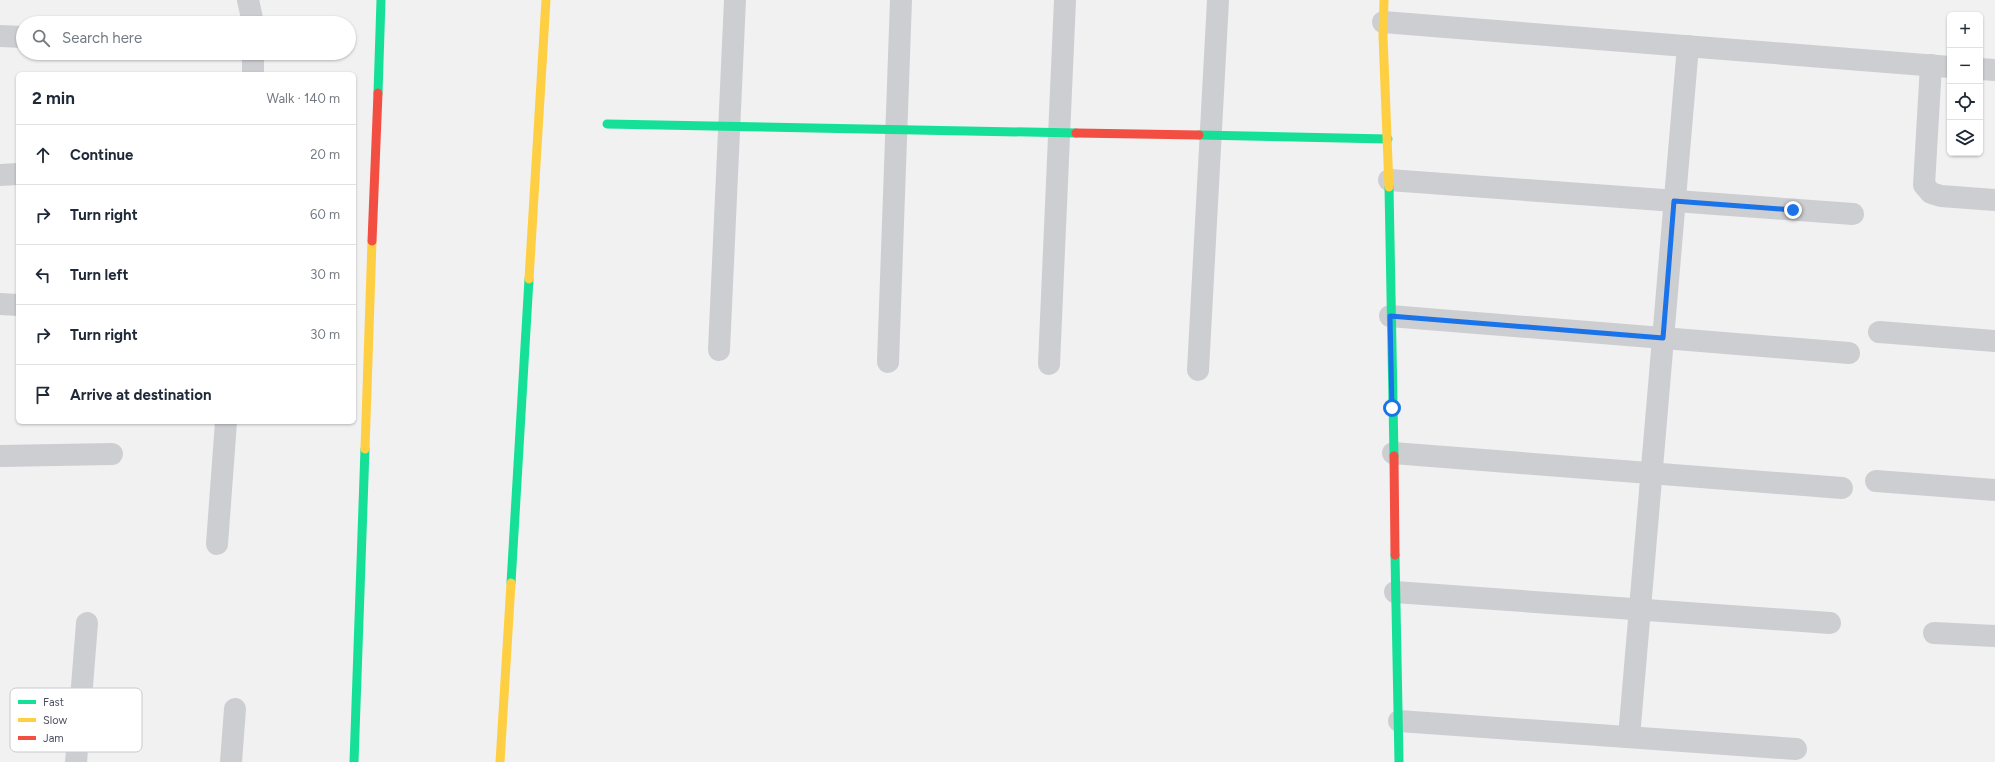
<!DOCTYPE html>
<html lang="en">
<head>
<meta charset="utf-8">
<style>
  body { margin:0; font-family:Figtree,sans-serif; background:#f6f6f7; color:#1f2937 }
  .controls { position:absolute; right:12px; top:12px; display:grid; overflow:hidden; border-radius:6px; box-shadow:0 1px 3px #0004 }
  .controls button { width:36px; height:36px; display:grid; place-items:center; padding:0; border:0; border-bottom:1px solid #e0e1e3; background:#fff; color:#1f2937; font:20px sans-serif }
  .stop { position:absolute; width:12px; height:12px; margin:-9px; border:3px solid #1a73e8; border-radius:50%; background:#fff }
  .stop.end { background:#1a73e8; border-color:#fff; box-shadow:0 1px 4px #0008 }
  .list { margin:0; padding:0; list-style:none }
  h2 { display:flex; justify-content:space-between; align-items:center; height:52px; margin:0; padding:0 16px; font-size:17px }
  h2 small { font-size:13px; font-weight:400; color:#747a83 }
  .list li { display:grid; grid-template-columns:26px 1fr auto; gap:12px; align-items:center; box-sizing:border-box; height:60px; padding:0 16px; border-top:1px solid #e0e1e3 }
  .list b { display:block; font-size:15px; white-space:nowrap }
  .list em { font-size:13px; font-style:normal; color:#747a83 }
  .icon { flex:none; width:22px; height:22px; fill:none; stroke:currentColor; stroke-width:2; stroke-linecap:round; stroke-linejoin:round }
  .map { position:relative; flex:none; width:1995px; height:762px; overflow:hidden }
  .search { position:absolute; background:#fff; box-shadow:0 1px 3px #0004; left:16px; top:16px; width:340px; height:44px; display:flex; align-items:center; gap:10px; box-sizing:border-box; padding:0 14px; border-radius:22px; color:#747a83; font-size:15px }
  .panel { position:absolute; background:#fff; box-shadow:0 1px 3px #0004; left:16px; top:72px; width:340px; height:352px; border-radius:6px }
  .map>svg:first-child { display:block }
</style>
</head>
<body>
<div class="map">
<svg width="1995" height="762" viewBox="0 0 1995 762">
  <rect width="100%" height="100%" fill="#f1f1f1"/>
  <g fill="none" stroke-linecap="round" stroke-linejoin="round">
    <g stroke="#cdced1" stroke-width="22">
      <path d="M248,0L253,23"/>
      <path d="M1383,22L1950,67"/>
      <path d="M0,36L23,37"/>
      <path d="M253,53V74"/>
      <path d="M1931,65L1924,185L1931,193L1941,196L1995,200"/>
      <path d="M1980,69L1995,70"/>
      <path d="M0,175L18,174"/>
      <path d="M1389,180L1853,214"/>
      <path d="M0,304L18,305"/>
      <path d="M1390,316L1849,353"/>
      <path d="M1879,332L1995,341"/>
      <path d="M719,350L735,0"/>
      <path d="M888,362L901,0"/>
      <path d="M1049,364L1065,0"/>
      <path d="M1198,370L1218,0"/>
      <path d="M1393,453L1842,488"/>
      <path d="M0,456L112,454"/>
      <path d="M1876,481L1995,490"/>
      <path d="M217,544L226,422"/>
      <path d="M1395,592L1830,623"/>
      <path d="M1934,633L1995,636"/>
      <path d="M1399,721L1796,749"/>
      <path d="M1629,737L1688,46"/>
      <path d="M76,762L87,623"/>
      <path d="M231,762L235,709"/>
    </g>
    <g stroke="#16e098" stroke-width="9">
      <path d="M378,93L381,0"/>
      <path d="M607,124L1076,133"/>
      <path d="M1199,135L1388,139"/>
      <path d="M1389,187L1394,456"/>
      <path d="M1395,555L1399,762"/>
      <path d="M511,583L529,279"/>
      <path d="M354,762L365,449"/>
    </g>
    <g stroke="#ffcf43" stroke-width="9">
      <path d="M1384,0L1383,36L1389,187"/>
      <path d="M529,279L546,0"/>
      <path d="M365,449L372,241"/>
      <path d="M500,762L511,583"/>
    </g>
    <g stroke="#f24e42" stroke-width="9">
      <path d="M1076,133L1199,135"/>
      <path d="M372,241L378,93"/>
      <path d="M1394,456L1395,555"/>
    </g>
  </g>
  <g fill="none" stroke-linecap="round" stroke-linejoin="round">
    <path stroke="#1a73e8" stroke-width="5" d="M1392,408L1390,316L1663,338L1674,201L1793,210"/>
  </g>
  <rect x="10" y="688" width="132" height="64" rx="6" fill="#fff" stroke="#c9cace" stroke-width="1"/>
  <rect x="18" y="700" width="18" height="4" fill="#16e098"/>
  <rect x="18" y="718" width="18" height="4" fill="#ffcf43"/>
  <rect x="18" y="736" width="18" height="4" fill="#f24e42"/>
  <g font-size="11" fill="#4a4f5b">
    <text x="43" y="706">Fast</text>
    <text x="43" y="724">Slow</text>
    <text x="43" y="742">Jam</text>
  </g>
</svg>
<div class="controls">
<button>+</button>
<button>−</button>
<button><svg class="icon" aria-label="locate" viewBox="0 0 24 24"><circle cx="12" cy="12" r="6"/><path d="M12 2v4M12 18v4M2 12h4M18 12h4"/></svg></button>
<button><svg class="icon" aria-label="layers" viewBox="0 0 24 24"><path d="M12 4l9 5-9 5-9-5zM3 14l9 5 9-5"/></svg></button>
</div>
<div class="stop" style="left:1392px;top:408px"></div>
<div class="stop end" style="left:1793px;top:210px"></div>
<div class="search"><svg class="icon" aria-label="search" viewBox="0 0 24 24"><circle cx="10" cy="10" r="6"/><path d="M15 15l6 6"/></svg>Search here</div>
<section class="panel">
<h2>2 min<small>Walk · 140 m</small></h2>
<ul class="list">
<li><svg class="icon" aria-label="ahead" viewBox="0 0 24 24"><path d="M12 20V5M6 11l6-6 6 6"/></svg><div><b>Continue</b></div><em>20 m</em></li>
<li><svg class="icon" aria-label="right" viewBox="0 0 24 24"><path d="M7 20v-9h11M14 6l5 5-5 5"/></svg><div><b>Turn right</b></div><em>60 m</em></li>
<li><svg class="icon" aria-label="left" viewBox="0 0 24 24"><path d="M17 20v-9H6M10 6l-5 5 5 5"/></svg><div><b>Turn left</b></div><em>30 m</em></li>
<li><svg class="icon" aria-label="right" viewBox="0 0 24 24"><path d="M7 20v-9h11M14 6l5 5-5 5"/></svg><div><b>Turn right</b></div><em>30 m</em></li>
<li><svg class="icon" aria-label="arrive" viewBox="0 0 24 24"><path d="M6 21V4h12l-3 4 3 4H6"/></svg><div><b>Arrive at destination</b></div></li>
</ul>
</section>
</div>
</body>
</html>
